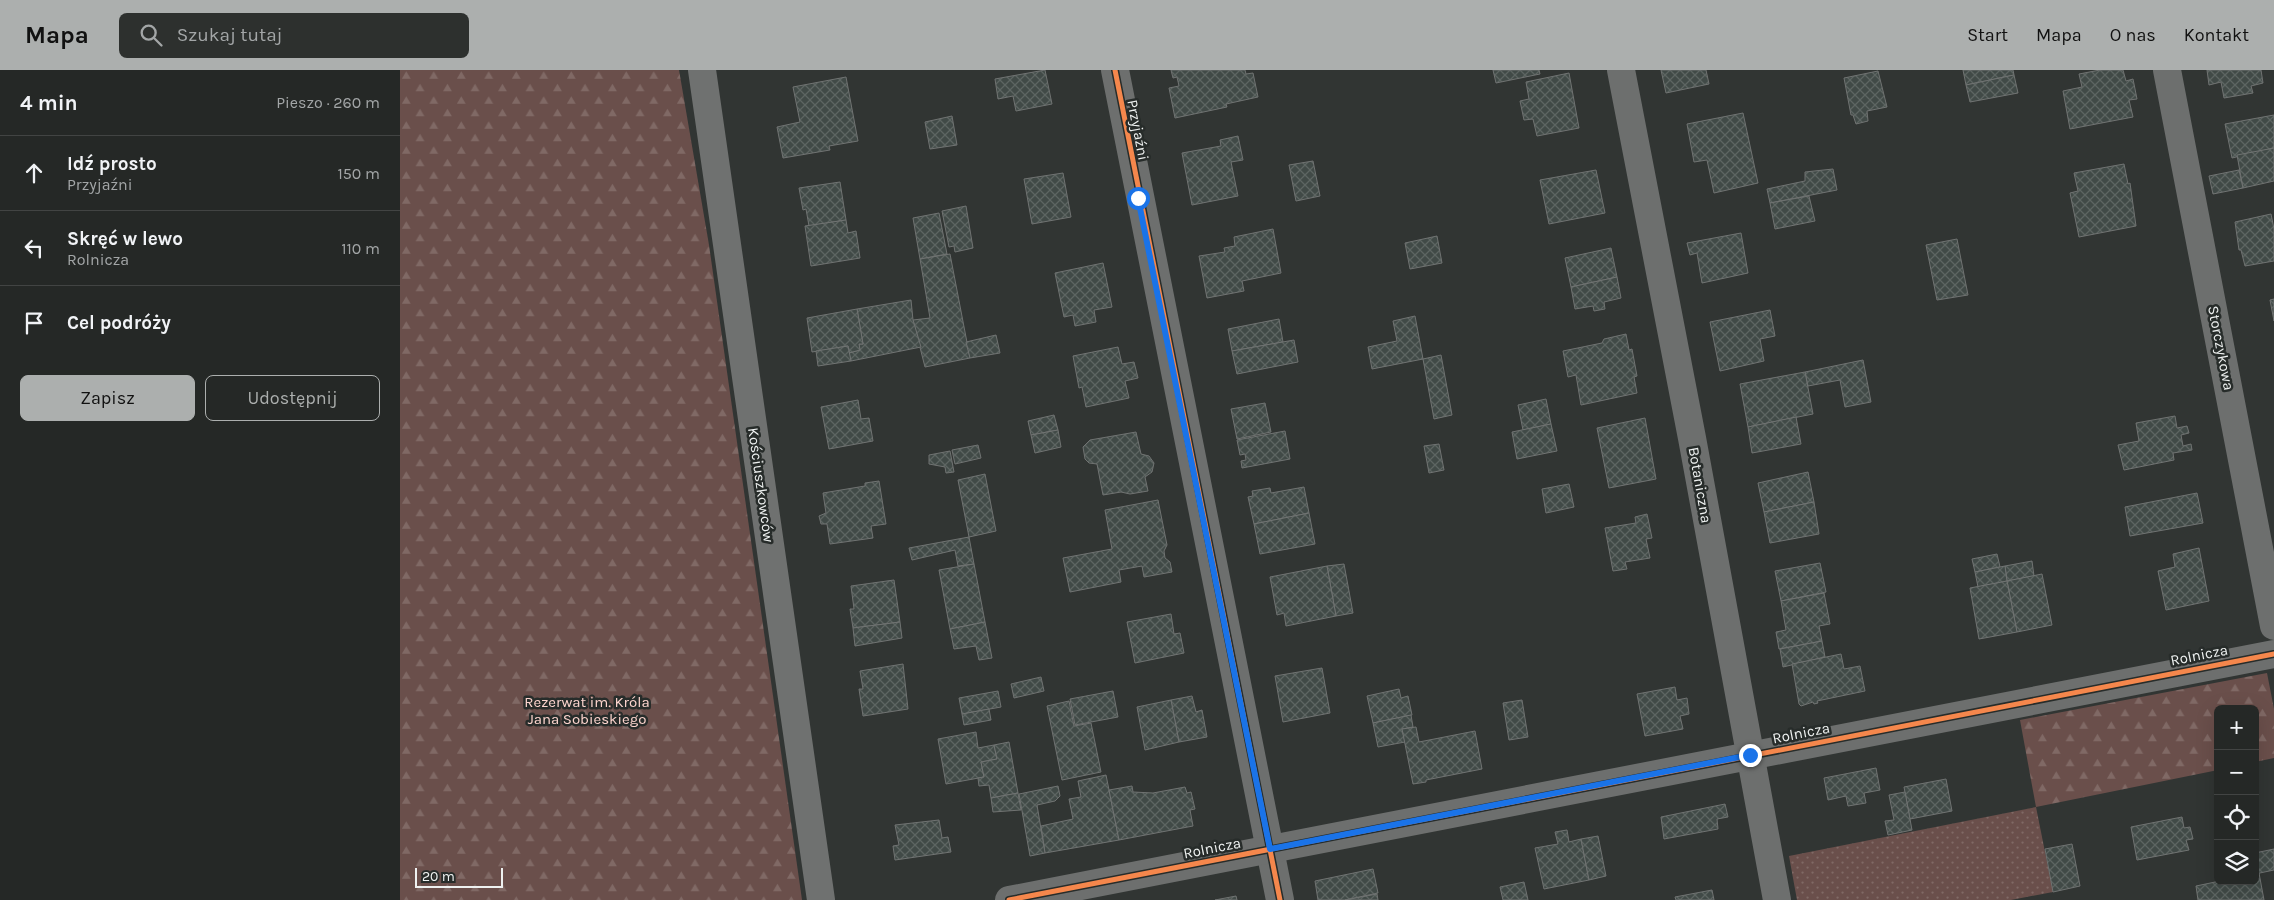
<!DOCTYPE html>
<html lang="pl">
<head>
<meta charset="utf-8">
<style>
  body { margin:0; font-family:Karla,sans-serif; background:#2d302e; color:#f1f3f6 }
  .controls { position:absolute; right:15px; bottom:15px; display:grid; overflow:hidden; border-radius:8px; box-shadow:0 5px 20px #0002 }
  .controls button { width:45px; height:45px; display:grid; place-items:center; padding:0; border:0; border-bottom:1px solid #424443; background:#252826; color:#f1f3f6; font:25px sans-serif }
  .scale { position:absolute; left:15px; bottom:12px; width:88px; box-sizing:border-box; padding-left:5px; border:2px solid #eef1f0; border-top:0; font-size:14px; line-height:18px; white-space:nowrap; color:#eef1f0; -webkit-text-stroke:4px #272c2a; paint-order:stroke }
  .stop { position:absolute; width:15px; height:15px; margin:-11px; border:4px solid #1a73e8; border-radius:50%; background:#fff }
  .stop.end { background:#1a73e8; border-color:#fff; box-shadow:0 1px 5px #0008 }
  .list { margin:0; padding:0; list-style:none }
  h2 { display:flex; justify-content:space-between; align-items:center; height:65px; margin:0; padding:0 20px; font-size:21px }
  h2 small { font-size:16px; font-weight:400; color:#a3a6a7 }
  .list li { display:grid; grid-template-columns:32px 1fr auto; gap:15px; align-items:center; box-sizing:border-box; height:75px; padding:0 20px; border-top:1px solid #424443 }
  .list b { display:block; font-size:19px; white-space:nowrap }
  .list p { margin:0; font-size:16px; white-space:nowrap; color:#a3a6a7 }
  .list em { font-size:16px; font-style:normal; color:#a3a6a7 }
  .actions { display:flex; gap:10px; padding:15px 20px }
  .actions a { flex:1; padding:11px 0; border:1px solid #acafae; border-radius:8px; text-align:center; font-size:18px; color:#acafae }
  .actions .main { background:#acafae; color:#111 }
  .icon { flex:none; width:28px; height:28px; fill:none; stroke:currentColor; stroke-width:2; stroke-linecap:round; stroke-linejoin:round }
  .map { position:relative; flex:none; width:1874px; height:830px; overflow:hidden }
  header { display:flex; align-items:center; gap:30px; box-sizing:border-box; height:70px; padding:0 25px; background:#acafae; color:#111 }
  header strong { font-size:24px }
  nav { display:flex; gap:28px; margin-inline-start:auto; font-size:18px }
  .search { width:350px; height:45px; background:#2d302e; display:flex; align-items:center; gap:12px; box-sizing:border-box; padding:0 18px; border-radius:8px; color:#a3a6a7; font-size:19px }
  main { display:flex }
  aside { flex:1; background:#252826 }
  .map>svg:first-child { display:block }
</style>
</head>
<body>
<header>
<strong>Mapa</strong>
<div class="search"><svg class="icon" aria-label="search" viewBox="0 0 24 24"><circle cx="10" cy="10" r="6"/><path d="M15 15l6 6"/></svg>Szukaj tutaj</div>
<nav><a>Start</a><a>Mapa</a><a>O nas</a><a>Kontakt</a></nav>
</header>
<main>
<aside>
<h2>4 min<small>Pieszo · 260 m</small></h2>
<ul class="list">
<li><svg class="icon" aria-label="ahead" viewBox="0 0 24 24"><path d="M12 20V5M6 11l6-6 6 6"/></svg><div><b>Idź prosto</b><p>Przyjaźni</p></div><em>150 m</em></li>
<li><svg class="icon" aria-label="left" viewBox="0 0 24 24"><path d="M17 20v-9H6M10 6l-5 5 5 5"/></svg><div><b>Skręć w lewo</b><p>Rolnicza</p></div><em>110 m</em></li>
<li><svg class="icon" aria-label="arrive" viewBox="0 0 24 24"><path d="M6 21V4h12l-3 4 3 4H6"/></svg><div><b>Cel podróży</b></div></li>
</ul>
<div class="actions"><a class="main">Zapisz</a><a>Udostępnij</a></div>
</aside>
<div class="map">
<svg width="1874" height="830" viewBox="0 0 1874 830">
  <defs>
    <pattern id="grass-dots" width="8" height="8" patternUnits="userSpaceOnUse" patternTransform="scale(1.25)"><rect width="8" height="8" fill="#6a4f4b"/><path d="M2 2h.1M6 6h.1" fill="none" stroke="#806965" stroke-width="1.8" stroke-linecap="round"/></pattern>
    <pattern id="forest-firs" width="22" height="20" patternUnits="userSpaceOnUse" patternTransform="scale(1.25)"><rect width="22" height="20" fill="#6a4f4b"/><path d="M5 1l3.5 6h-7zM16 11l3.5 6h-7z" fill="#806965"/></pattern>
    <pattern id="building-cross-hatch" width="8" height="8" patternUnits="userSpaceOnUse" patternTransform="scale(1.25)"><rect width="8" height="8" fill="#414a47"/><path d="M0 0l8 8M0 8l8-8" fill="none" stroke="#5d6562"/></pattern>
  </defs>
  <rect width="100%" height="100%" fill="#313533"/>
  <path fill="url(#grass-dots)" d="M1636,737L1653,822L1611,830H1397L1389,786Z"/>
  <g fill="url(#forest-firs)">
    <path d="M0,0H279L309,175L402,830H0Z"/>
    <path d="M1867,603L1874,639V688L1855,692V639H1818V700L1636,737L1620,650Z"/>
  </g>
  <g fill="url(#building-cross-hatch)" stroke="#707372">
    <path d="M645,0L652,34L616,41L613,26L598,29L595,9Z"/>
    <path d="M771,0H845L846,4L853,3L858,27L826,34L827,37L775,48L769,18L779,16L777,7L773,8Z"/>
    <path d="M1093,0H1139L1140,4L1096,13Z"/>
    <path d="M1261,0H1306L1309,14L1266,23Z"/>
    <path d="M1563,0H1613L1614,5L1566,15Z"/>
    <path d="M1700,0H1723L1726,11L1733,9L1737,29L1729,30L1733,47L1670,59L1663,21L1682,17L1679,4Z"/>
    <path d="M1807,0H1861L1863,13L1851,16L1853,23L1824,28L1821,12L1809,15Z"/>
    <path d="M1478,1L1487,37L1467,41L1468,51L1456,54L1453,45H1451L1444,8Z"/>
    <path d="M1169,3L1179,58L1137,66L1133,49L1124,50L1120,31L1129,29L1126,12Z"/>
    <path d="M1614,5L1618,23L1570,32L1566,15Z"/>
    <path d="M446,7L458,71L429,76L430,80L383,88L377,57L400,52L393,17Z"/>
    <path d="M1343,43L1358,113L1314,123L1307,90L1294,92L1287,54Z"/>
    <path d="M1874,45V78L1832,88L1825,54Z"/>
    <path d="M552,46L557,75L530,79L525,52Z"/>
    <path d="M838,66L843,90L831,92L838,126L792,135L782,83L821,76L820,70Z"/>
    <path d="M1874,78V111L1843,118L1837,85Z"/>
    <path d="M913,91L920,126L896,131L889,95Z"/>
    <path d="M1724,94L1728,114L1730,113L1736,156L1679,167L1670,123L1678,121L1674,103Z"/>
    <path d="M1433,99L1437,120L1370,133L1367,119L1405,111V102Z"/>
    <path d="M1196,100L1205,143L1149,154L1140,110Z"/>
    <path d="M1839,100L1843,118L1813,124L1809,106Z"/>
    <path d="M663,103L671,147L632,154L624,109Z"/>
    <path d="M440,112L446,150L409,156L406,139L403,140L399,118Z"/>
    <path d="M1409,126L1415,151L1375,159L1370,133Z"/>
    <path d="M566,136L573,178L555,182L554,176L549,177L542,141Z"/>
    <path d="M539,143L547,184L520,189L513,148Z"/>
    <path d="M1871,144L1874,159V191L1845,196L1841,180H1839L1835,152Z"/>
    <path d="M446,150L448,163L456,161L460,188L411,196L405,156Z"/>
    <path d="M873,159L881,203L842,211L844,221L807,228L799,186L825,182L824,178L835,176L834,167Z"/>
    <path d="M1341,163L1348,203L1302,213L1297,183L1290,185L1287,173Z"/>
    <path d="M1037,166L1042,193L1010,199L1005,173Z"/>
    <path d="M1557,169L1568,225L1537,230L1526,175Z"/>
    <path d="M1211,178L1217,207L1171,217L1165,188Z"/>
    <path d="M550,184L570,288L525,297L513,250L530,248L520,189Z"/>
    <path d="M703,193L712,237L694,240L696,252L675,256L673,245L664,247L655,203Z"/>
    <path d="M1217,207L1221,228L1204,232L1205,239L1194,241L1193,236L1175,239L1171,217Z"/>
    <path d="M1874,229V251L1870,230Z"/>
    <path d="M511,230L513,250L521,277L451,291L449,283L460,280L459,274H463L457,239Z"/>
    <path d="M457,239L463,274H459L460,280L449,283L448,276L412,282L407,248Z"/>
    <path d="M1370,240L1375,266L1360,269L1364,291L1320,301L1310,252Z"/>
    <path d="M1015,246L1023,289L972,299L968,277L997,271L993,251Z"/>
    <path d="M879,249L883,272L832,281L828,259Z"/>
    <path d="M1226,264L1229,280L1232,279L1237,306L1234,307L1237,323L1181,335L1176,305L1168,307L1163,281L1202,273L1204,269Z"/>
    <path d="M596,265L600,283L570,288L566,272Z"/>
    <path d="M894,270L898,292L837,304L832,281Z"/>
    <path d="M448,276L451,291L418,296L416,281Z"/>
    <path d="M718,277L722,294L734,292L738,308L725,311L729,328L686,337L682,317L679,318L673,286Z"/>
    <path d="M1041,285L1052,345L1034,349L1023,289Z"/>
    <path d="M1463,290L1471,332L1445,337L1440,310L1408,316L1405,302Z"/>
    <path d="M1405,302L1413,344L1348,357L1340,314Z"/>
    <path d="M1146,329L1151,354L1123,360L1118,335Z"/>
    <path d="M458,330L461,349L469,348L473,371L429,379L421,337Z"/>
    <path d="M865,333L871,362L837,369L831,339Z"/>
    <path d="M654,345L658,360L631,365L628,351Z"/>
    <path d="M1775,346L1777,358L1787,356L1789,363L1781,365L1783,376L1791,374L1792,380L1773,383L1774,390L1724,400L1718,375L1739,371L1736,353Z"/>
    <path d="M1396,347L1401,374L1352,383L1348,357Z"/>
    <path d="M1245,348L1256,409L1209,418L1197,358Z"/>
    <path d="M1151,354L1157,381L1117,389L1112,362Z"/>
    <path d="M658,360L661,377L635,383L631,365Z"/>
    <path d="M885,361L890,389L842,398L841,391L846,390L845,384L840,385L837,370Z"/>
    <path d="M736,362L741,384L749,386L754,393L752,402L745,407L748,421L730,424L721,422L703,425L697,394L689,393L685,389L683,377L690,370Z"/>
    <path d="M1039,374L1044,400L1029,403L1024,376Z"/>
    <path d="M578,375L581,388L555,394L552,380Z"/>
    <path d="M550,381L554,402L546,403L545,397L529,394V385Z"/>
    <path d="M1408,402L1414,432L1364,442L1358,413Z"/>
    <path d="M585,404L596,461L569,467L558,410Z"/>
    <path d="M479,411L486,454L471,456L473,468L430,474L427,454H421L419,446L426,443L423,423L465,416V413Z"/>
    <path d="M1169,414L1174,437L1146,443L1142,419Z"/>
    <path d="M904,417L909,443L854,454L848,427L853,426L852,421L870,418L871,423Z"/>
    <path d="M1797,423L1803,453L1730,466L1725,437Z"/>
    <path d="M758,430L767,475L764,481L765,488L770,492L772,502L744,507L742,496L719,500L721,512L670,522L663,488L712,479L705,440Z"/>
    <path d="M1414,432L1419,464L1370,473L1364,442Z"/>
    <path d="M909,443L915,474L860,484L854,454Z"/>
    <path d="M1247,444L1252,468L1246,469L1250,488L1225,492L1227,499L1213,501L1205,458L1236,453L1235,447Z"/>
    <path d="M569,467L574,494L558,496L555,480L512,490L509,478Z"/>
    <path d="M1799,478L1809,531L1766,540L1758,501L1775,497L1773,484Z"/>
    <path d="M1597,484L1600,497L1575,502L1572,489Z"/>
    <path d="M1632,491L1634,506L1607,511L1605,496Z"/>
    <path d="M1420,493L1426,522L1381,531L1375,501Z"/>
    <path d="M574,494L585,552L550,559L539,500Z"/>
    <path d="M944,494L953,543L936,546L927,496Z"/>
    <path d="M927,496L936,546L886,556L884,543L877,545L870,507Z"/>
    <path d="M1605,496L1607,511L1578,517L1575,502Z"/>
    <path d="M1642,504L1652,555L1617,562L1607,511Z"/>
    <path d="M494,510L500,552L453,558L450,539H454L451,516Z"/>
    <path d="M1607,511L1617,562L1579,569L1570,518Z"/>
    <path d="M1424,523L1430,554L1419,556L1422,571L1379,579L1376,562L1386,560L1381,531Z"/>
    <path d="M771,544L774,564L780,563L784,583L735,593L727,552Z"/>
    <path d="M500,552L502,568L455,576L453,558Z"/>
    <path d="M585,552L592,588L579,590L576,576L554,579L550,559Z"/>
    <path d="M1422,571L1425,587L1383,597L1380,579Z"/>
    <path d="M1441,584L1444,599L1460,596L1465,621L1417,631L1418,633L1414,634L1413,632L1401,636L1399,634L1392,594Z"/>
    <path d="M503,594L508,639L463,646L459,619H463L460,601Z"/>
    <path d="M922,598L930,643L883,652L875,606Z"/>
    <path d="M641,607L644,621L614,628L611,614Z"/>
    <path d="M1275,617L1277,630L1287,628L1289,644L1280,646L1283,659L1245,666L1237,624Z"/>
    <path d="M999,619L1001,628L1008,626L1012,645L973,653L967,626Z"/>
    <path d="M598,621L601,637L562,644L559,628Z"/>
    <path d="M713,621L718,647L675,655L670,629Z"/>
    <path d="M792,626L796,642L802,640L807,667L779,672L771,630Z"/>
    <path d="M771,630L779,672L745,680L737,637Z"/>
    <path d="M1122,630L1128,667L1109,670L1103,633Z"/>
    <path d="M669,631L674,656L691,653L701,702L662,710L647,636Z"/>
    <path d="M589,639L591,650L564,655L562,644Z"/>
    <path d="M1011,645L1013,657L1002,659L1005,672L978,677L973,653Z"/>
    <path d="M1016,657L1019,672L1075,661L1082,699L1026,710V712L1013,714L1002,659Z"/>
    <path d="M576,662L578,678L594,675L597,689L581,692L584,707L546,714L538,669Z"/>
    <path d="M609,672L618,723L591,728L589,715L579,716L578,708L584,707L581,692L597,689L594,675Z"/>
    <path d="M1476,698L1480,720L1464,723L1466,733L1448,736L1446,726L1428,730L1424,708Z"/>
    <path d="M706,705L719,770L645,783L641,756L673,749L669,729L681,727L678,711Z"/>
    <path d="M1546,709L1552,741L1510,749L1504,717Z"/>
    <path d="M658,716L660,726L655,731L637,735L645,783L630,786L619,724Z"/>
    <path d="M732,716L733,722L753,723L785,717L787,723L791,722L795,739L790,740L793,756L719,770L709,720Z"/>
    <path d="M1505,722L1512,760L1488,765L1485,751L1494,750L1489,725Z"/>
    <path d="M618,723L621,740L593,742L591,728Z"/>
    <path d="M1325,734L1328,747L1317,749L1318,759L1264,769L1261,747Z"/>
    <path d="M1782,747L1784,758L1790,757L1793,769L1786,770L1789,780L1737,790L1731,757Z"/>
    <path d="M539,750L542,768L548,767L551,782L495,790L493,776L499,775L495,755Z"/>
    <path d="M1167,760L1169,772L1181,769L1189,810L1144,819L1135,778L1158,774L1155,762Z"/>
    <path d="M1198,766L1206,806L1189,810L1181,769Z"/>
    <path d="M1672,774L1680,816L1653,822L1645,779Z"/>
    <path d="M1874,779V800L1855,804V783Z"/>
    <path d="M973,799L978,823L945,830H918L915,811Z"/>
    <path d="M1859,803L1864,830H1798L1796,816L1820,811H1855V804Z"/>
    <path d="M1124,812L1128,830H1103L1100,817Z"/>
    <path d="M1312,820L1314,830H1276L1275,827Z"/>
    <path d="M977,824L978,830H945Z"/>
    <path d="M836,826L837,830H815Z"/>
  </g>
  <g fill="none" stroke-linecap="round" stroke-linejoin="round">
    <g stroke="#6d6f6e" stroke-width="28">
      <path d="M715,0L880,830"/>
      <path d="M1221,0L1292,368L1377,830"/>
      <path d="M1767,0L1874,556"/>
      <path d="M609,830L1874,584"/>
    </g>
    <path stroke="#6f7170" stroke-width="28" d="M302,0L421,830"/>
    <defs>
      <g id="cycleway">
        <path d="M715,0L880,830"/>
        <path d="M609,830L1874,584"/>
      </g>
    </defs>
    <use href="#cycleway" stroke="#272c2a" stroke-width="8"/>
    <use href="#cycleway" stroke="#f5874c" stroke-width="5"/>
  </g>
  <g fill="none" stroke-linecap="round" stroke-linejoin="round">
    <path stroke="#1a73e8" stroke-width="6" d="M738,128L870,779L1350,685"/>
  </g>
  <g text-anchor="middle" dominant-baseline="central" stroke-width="5" stroke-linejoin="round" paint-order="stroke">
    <g font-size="15" fill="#eef1f0" stroke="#272c2a">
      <text transform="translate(738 60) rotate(79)">Przyjaźni</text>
      <text transform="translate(1821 278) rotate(79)">Storczykowa</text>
      <text transform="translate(361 415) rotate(82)">Kościuszkowców</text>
      <text transform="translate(1300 415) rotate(80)">Botaniczna</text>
      <text transform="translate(1799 585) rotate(-11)">Rolnicza</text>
      <text transform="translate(1401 663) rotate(-11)">Rolnicza</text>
      <text transform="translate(812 778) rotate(-11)">Rolnicza</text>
    </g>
    <g font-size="15" fill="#fdd5ce" stroke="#272c2a">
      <text x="187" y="632">Rezerwat im. Króla<tspan x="187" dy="17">Jana Sobieskiego</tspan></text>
    </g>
  </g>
</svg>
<div class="controls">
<button>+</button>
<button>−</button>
<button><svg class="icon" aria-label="locate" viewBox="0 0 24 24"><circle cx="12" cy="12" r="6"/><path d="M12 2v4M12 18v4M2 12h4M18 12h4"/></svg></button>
<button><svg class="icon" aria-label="layers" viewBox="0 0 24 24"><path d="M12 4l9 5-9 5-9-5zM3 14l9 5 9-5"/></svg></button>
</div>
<div class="scale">20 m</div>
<div class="stop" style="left:738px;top:128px"></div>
<div class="stop end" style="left:1350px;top:685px"></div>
</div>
</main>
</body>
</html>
